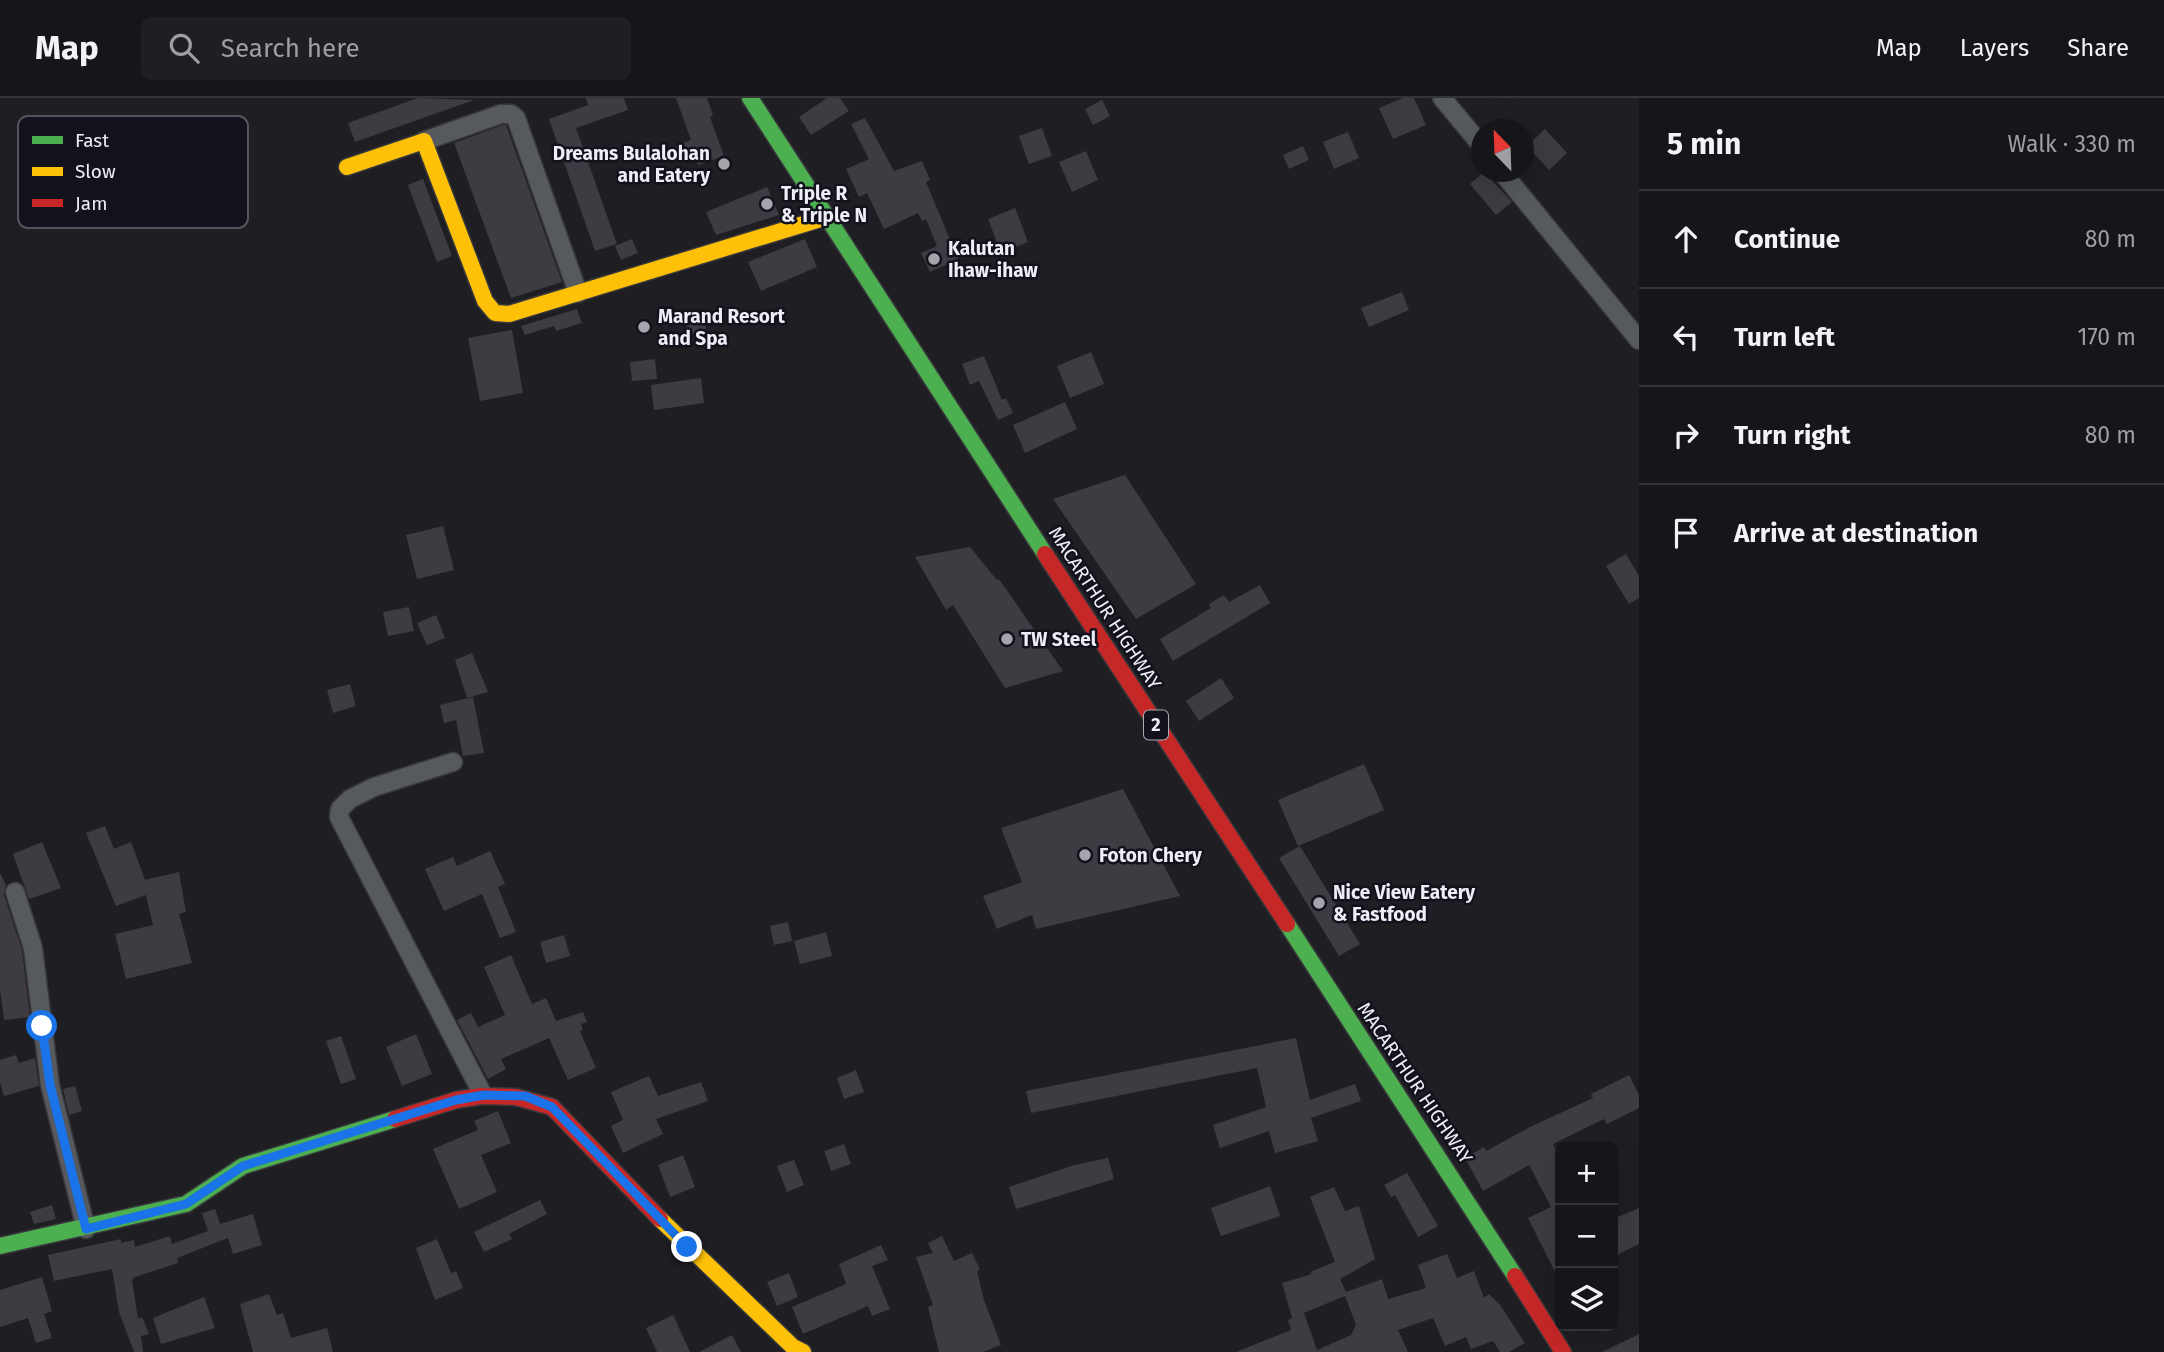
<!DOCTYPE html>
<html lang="en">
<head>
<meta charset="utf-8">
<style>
  body { margin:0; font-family:"Fira Sans",sans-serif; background:#1f1f23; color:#f1f3f6 }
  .controls { position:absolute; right:21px; bottom:21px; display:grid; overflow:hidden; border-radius:10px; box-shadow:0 7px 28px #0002 }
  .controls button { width:63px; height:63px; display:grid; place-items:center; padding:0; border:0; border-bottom:2px solid #353539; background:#16161a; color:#f1f3f6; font:35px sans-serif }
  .compass { position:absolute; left:1471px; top:21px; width:63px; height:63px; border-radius:50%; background:#16161a; box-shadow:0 7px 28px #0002; rotate:337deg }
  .stop { position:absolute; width:21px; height:21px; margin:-16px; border:5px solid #1a73e8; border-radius:50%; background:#fff }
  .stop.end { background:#1a73e8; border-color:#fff; box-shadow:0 2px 7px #0008 }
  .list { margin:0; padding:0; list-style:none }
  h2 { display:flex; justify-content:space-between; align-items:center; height:91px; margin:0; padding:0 28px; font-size:30px }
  h2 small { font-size:23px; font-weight:400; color:#9e9fa2 }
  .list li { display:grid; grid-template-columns:46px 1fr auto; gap:21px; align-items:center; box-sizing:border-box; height:98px; padding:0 28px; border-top:2px solid #353539 }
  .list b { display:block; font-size:26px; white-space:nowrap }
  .list em { font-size:23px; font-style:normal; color:#9e9fa2 }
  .icon { flex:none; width:38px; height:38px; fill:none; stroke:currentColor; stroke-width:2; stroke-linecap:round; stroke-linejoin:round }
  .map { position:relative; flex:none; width:1639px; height:1254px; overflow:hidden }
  header { display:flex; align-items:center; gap:42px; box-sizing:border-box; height:98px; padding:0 35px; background:#16161a; border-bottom:2px solid #353539 }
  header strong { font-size:33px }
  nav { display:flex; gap:38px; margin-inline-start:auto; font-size:24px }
  .search { width:490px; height:63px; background:#1f1f23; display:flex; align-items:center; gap:18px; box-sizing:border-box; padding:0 24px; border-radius:10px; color:#9e9fa2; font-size:26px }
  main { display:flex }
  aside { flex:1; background:#16161a }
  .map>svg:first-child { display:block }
</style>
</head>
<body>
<header>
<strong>Map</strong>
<div class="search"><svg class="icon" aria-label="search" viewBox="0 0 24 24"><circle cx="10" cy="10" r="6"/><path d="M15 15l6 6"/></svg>Search here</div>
<nav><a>Map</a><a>Layers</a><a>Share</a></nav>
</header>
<main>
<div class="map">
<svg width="1639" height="1254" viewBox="0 0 1639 1254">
  <rect width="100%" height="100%" fill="#1e1e23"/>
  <g fill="#3e3c42" fill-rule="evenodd">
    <path d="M418,0L474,2L355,44L348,25Z"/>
    <path d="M586,0H624L628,12L576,30L617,146L595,153L549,21L588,7Z"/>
    <path d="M676,0H707L713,17L710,19L724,58L698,67L695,58L681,63L675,48L691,42Z"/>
    <path d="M827,0H840L849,13L811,37L799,19Z"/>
    <path d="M1403,0H1414L1426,27L1393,41L1379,10Z"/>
    <path d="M1102,2L1110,18L1093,27L1085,11Z"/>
    <path d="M865,20L894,73L922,63L930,82L926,84L958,161L930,174L921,155L937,148L926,121L922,123L918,115L884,131L867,95L859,99L846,71L869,61L851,26Z"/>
    <path d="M503,27H506L562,184L511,200L454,45Z"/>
    <path d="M1042,30L1052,58L1029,66L1019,38Z"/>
    <path d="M1545,31L1567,55L1549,72L1527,48Z"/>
    <path d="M1348,34L1359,60L1334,71L1323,44Z"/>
    <path d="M1303,48L1309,62L1289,71L1283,57Z"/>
    <path d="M1086,53L1098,82L1072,94L1059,64Z"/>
    <path d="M1484,74L1512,104L1496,117L1470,86Z"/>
    <path d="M423,81L452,158L437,164L408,87Z"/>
    <path d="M767,89L779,117L716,137L706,114Z"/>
    <path d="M1015,110L1028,144L1001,155L988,121Z"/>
    <path d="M632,141L638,155L621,162L615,148Z"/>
    <path d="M805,141L817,169L761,193L748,164Z"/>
    <path d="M1402,194L1409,212L1369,229L1361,210Z"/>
    <path d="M577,211L582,225L556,233L554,228L525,237L521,228Z"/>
    <path d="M687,217L707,218L705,237L686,235Z"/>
    <path d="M512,232L523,295L480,303L468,240Z"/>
    <path d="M1091,254L1104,286L1070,300L1057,268Z"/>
    <path d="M984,258L1002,302L1006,300L1013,315L998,322L979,283L970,287L962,266Z"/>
    <path d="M655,261L657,281L632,283L630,264Z"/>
    <path d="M701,280L704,305L654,312L651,287Z"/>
    <path d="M1065,304L1077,331L1025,355L1013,327Z"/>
    <path d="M1125,377L1196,486L1136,521L1053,401Z"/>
    <path d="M443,428L454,472L417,481L406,437Z"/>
    <path d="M970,449L997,482L999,481L1063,573L1005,590L953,507L946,512L915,459Z"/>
    <path d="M1626,456L1639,478V500L1629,506L1606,468Z"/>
    <path d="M1260,487L1270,505L1173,563L1160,541L1211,510L1209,506L1224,497L1229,504Z"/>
    <path d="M409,509L414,533L388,538L383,514Z"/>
    <path d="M436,517L445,540L427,547L417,525Z"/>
    <path d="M472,555L488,594L467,600L455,562Z"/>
    <path d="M1221,580L1234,600L1199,623L1186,603Z"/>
    <path d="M350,586L356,608L333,615L327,592Z"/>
    <path d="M473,599L484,655L463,658L456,622L444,625L440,607Z"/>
    <path d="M1364,666L1384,712L1298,748L1278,702Z"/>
    <path d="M1123,691L1180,798L1036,831L1032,817L997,831L983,798L1022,784L1001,730Z"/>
    <path d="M105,728L114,751L131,744L145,782L179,774L186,814L179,816L192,865L126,881L115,836L153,827L146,797L116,808L86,735Z"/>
    <path d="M42,744L61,790L29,801L13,756Z"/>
    <path d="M1300,748L1360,846L1339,858L1279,760Z"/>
    <path d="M490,753L505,786L498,789L516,834L500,840L482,796L444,813L425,771L453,759L457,768Z"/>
    <path d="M0,775L6,787L4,797L22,852L30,919L4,922L0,891Z"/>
    <path d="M788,824L792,843L774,847L770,828Z"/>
    <path d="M826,834L832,858L800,866L794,843Z"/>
    <path d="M564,837L570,858L546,865L540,844Z"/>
    <path d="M511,857L532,906L546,900L556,923L583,914L587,924L581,926L583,932L580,933L596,970L568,982L549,940L501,961L506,971L488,981L457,922L471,915L478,929L505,917L484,869Z"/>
    <path d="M416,936L432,976L402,988L386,949Z"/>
    <path d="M341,938L356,981L341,986L326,943Z"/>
    <path d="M1296,940L1310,1002L1355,986L1361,1003L1311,1020L1318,1043L1275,1055L1269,1033L1220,1050L1213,1027L1266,1009L1257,970L1031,1015L1026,993Z"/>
    <path d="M16,957L19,965L35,960L39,988L4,998L0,984V962Z"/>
    <path d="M856,972L864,994L844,1001L837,980Z"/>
    <path d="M1629,977L1639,997V1010L1607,1026L1604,1021L1553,1046L1560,1060V1184L1528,1120L1551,1109L1529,1067L1483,1093L1465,1060L1484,1049L1486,1053L1530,1029L1593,1000L1591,996Z"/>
    <path d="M649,978L658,998L701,984L708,1003L656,1021L663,1036L623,1055L611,1028L623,1022L611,994Z"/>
    <path d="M75,988L82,1013L69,1017L63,991Z"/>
    <path d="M498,1013L511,1045L481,1057L497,1094L459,1111L433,1051L478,1032L474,1023Z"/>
    <path d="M844,1046L851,1066L831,1073L824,1053Z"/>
    <path d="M683,1057L695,1089L670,1099L658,1067Z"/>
    <path d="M1108,1060L1114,1081L1016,1111L1009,1089L1074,1067Z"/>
    <path d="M794,1062L804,1087L787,1094L777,1068Z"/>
    <path d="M1407,1075L1438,1128L1418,1139L1395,1097L1391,1099L1384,1087Z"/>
    <path d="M1270,1088L1280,1118L1221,1138L1211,1110Z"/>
    <path d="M1334,1089L1345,1113L1359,1108L1375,1161L1340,1181L1346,1194L1382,1181L1388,1201L1426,1190L1418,1167L1447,1156L1457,1180L1474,1173L1484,1200L1489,1196L1500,1207L1525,1245L1509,1254H1500L1493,1243L1471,1251L1466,1239L1445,1248L1433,1220L1398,1232L1408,1254H1236L1291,1232L1288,1222L1292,1220L1282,1185L1312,1176L1310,1174L1335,1164L1310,1099ZM1345,1198L1356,1227L1351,1237L1317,1252L1304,1215L1299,1217Z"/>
    <path d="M540,1102L547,1116L509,1136L512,1141L484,1154L474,1134Z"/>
    <path d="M52,1107L56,1121L34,1126L30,1114Z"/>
    <path d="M1639,1110V1146L1613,1159V1121Z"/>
    <path d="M215,1111L220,1126L253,1116L262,1147L233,1156L228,1140L177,1160L178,1165L135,1179L132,1182L138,1221L142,1219L149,1236L141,1238L143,1254H134L119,1214L112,1171L54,1183L48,1157L121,1141V1145L134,1142L135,1149L170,1138L172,1146L208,1133L202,1115Z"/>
    <path d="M942,1138L954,1163L972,1155L980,1172L977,1173L984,1202L1001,1247L983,1254H939L928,1209L933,1207L916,1159L933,1155L928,1145Z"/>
    <path d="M437,1141L451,1175L456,1173L463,1190L435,1202L416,1150Z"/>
    <path d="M881,1147L888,1162L872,1168L890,1211L872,1218L868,1208L803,1236L792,1209L846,1186L839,1166Z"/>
    <path d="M789,1175L798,1199L777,1208L767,1184Z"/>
    <path d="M42,1179L52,1213L44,1216L52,1240L36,1245L28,1220L0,1229V1192Z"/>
    <path d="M269,1196L277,1217L283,1215L291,1240L327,1230L333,1254H253L240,1206Z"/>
    <path d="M204,1199L215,1230L161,1246L153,1220Z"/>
    <path d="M673,1217L690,1254H657L646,1230Z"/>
    <path d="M1639,1236V1254H1602Z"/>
    <path d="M732,1237L741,1254H699Z"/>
  </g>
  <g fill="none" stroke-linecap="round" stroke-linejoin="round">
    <defs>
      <g id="street">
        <path d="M1442,0L1482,48"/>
        <path d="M424,43L501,16H511L516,20L578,195"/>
        <path d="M1502,74L1639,242"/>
        <path d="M453,664L374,689L350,701L340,711L339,719L483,997"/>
        <path d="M15,794L33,850L50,987L86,1131"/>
      </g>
      <g id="fast">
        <path d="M750,0L1045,456"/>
        <path d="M1287,826L1515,1178"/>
        <path d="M0,1148L186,1106L243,1068L395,1021"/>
      </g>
      <g id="slow">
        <path d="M347,69L424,43L485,203L495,215L509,216L827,119"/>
        <path d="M660,1121L793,1249L803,1254"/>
      </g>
      <g id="jam">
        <path d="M1045,456L1287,826"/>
        <path d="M395,1021L456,1002L481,998L516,999L552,1009L660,1121"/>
        <path d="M1515,1178L1563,1254"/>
      </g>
    </defs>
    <use href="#street" stroke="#38383b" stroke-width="21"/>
    <use href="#fast" stroke="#38383b" stroke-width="19"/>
    <use href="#slow" stroke="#38383b" stroke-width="19"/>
    <use href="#jam" stroke="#38383b" stroke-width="19"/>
    <use href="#street" stroke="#565a5e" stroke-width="18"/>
    <use href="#fast" stroke="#4caf50" stroke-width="16"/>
    <use href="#slow" stroke="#ffc107" stroke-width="16"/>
    <use href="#jam" stroke="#c62828" stroke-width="16"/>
  </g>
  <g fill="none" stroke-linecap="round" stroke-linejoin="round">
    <path stroke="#1a73e8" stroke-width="9" d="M42,928L50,987L86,1131L186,1106L243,1068L456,1002L484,997L525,998L552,1009L687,1149"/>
  </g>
  <g fill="#a5a5ac" stroke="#12121c" stroke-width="2.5">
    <circle cx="724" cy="66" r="7"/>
    <circle cx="767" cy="106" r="7"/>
    <circle cx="934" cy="161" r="7"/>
    <circle cx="644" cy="229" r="7"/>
    <circle cx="1007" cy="541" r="7"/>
    <circle cx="1085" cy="757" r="7"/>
    <circle cx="1319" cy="805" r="7"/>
  </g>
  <g text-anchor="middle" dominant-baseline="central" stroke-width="5" stroke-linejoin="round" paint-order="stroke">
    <rect fill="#12121c" stroke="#abacb5" stroke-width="2" x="1144" y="612.5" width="24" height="29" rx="5"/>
    <g font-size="18" font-weight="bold" fill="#edeef6">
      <text x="1156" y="627">2</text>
    </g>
    <g font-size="19" font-weight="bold" fill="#edeef6" stroke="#12121c" text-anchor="start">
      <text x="710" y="55" text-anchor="end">Dreams Bulalohan<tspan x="710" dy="22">and Eatery</tspan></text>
      <text x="781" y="95">Triple R<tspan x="781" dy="22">&amp; Triple N</tspan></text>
      <text x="948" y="150">Kalutan<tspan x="948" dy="22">Ihaw-ihaw</tspan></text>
      <text x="658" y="218">Marand Resort<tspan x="658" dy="22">and Spa</tspan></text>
      <text x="1021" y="541">TW Steel</text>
      <text x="1099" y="757">Foton Chery</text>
      <text x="1333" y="794">Nice View Eatery<tspan x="1333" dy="22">&amp; Fastfood</tspan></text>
    </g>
    <g font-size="19" fill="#edeef6" stroke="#12121c">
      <text transform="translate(1105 510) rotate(57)">MACARTHUR HIGHWAY</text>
      <text transform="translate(1415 985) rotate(56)">MACARTHUR HIGHWAY</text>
    </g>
  </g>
  <rect x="18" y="18" width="230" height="112" rx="10" fill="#12121c" stroke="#54545d" stroke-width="2"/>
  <rect x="32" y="38" width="31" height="8" fill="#4caf50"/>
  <rect x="32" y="69" width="31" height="9" fill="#ffc107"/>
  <rect x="32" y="101" width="31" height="8" fill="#c62828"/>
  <g font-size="19" fill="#edeef6">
    <text x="75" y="49">Fast</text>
    <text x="75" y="80">Slow</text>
    <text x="75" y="112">Jam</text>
  </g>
</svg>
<div class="controls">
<button>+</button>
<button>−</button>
<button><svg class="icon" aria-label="layers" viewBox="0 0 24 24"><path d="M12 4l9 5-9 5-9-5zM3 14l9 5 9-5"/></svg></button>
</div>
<svg class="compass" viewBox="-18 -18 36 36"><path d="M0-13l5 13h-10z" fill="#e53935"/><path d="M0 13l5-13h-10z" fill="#9e9fa2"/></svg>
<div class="stop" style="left:42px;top:928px"></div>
<div class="stop end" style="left:687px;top:1149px"></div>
</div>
<aside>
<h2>5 min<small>Walk · 330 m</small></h2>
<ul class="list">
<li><svg class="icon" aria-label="ahead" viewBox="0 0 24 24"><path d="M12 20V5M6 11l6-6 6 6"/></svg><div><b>Continue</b></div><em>80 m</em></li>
<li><svg class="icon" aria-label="left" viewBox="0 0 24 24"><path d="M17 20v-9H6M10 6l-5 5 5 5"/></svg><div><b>Turn left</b></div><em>170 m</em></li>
<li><svg class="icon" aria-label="right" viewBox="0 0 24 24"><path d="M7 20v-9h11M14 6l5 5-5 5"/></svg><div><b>Turn right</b></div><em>80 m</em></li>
<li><svg class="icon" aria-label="arrive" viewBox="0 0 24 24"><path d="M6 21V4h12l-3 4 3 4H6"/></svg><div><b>Arrive at destination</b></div></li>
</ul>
</aside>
</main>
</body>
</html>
